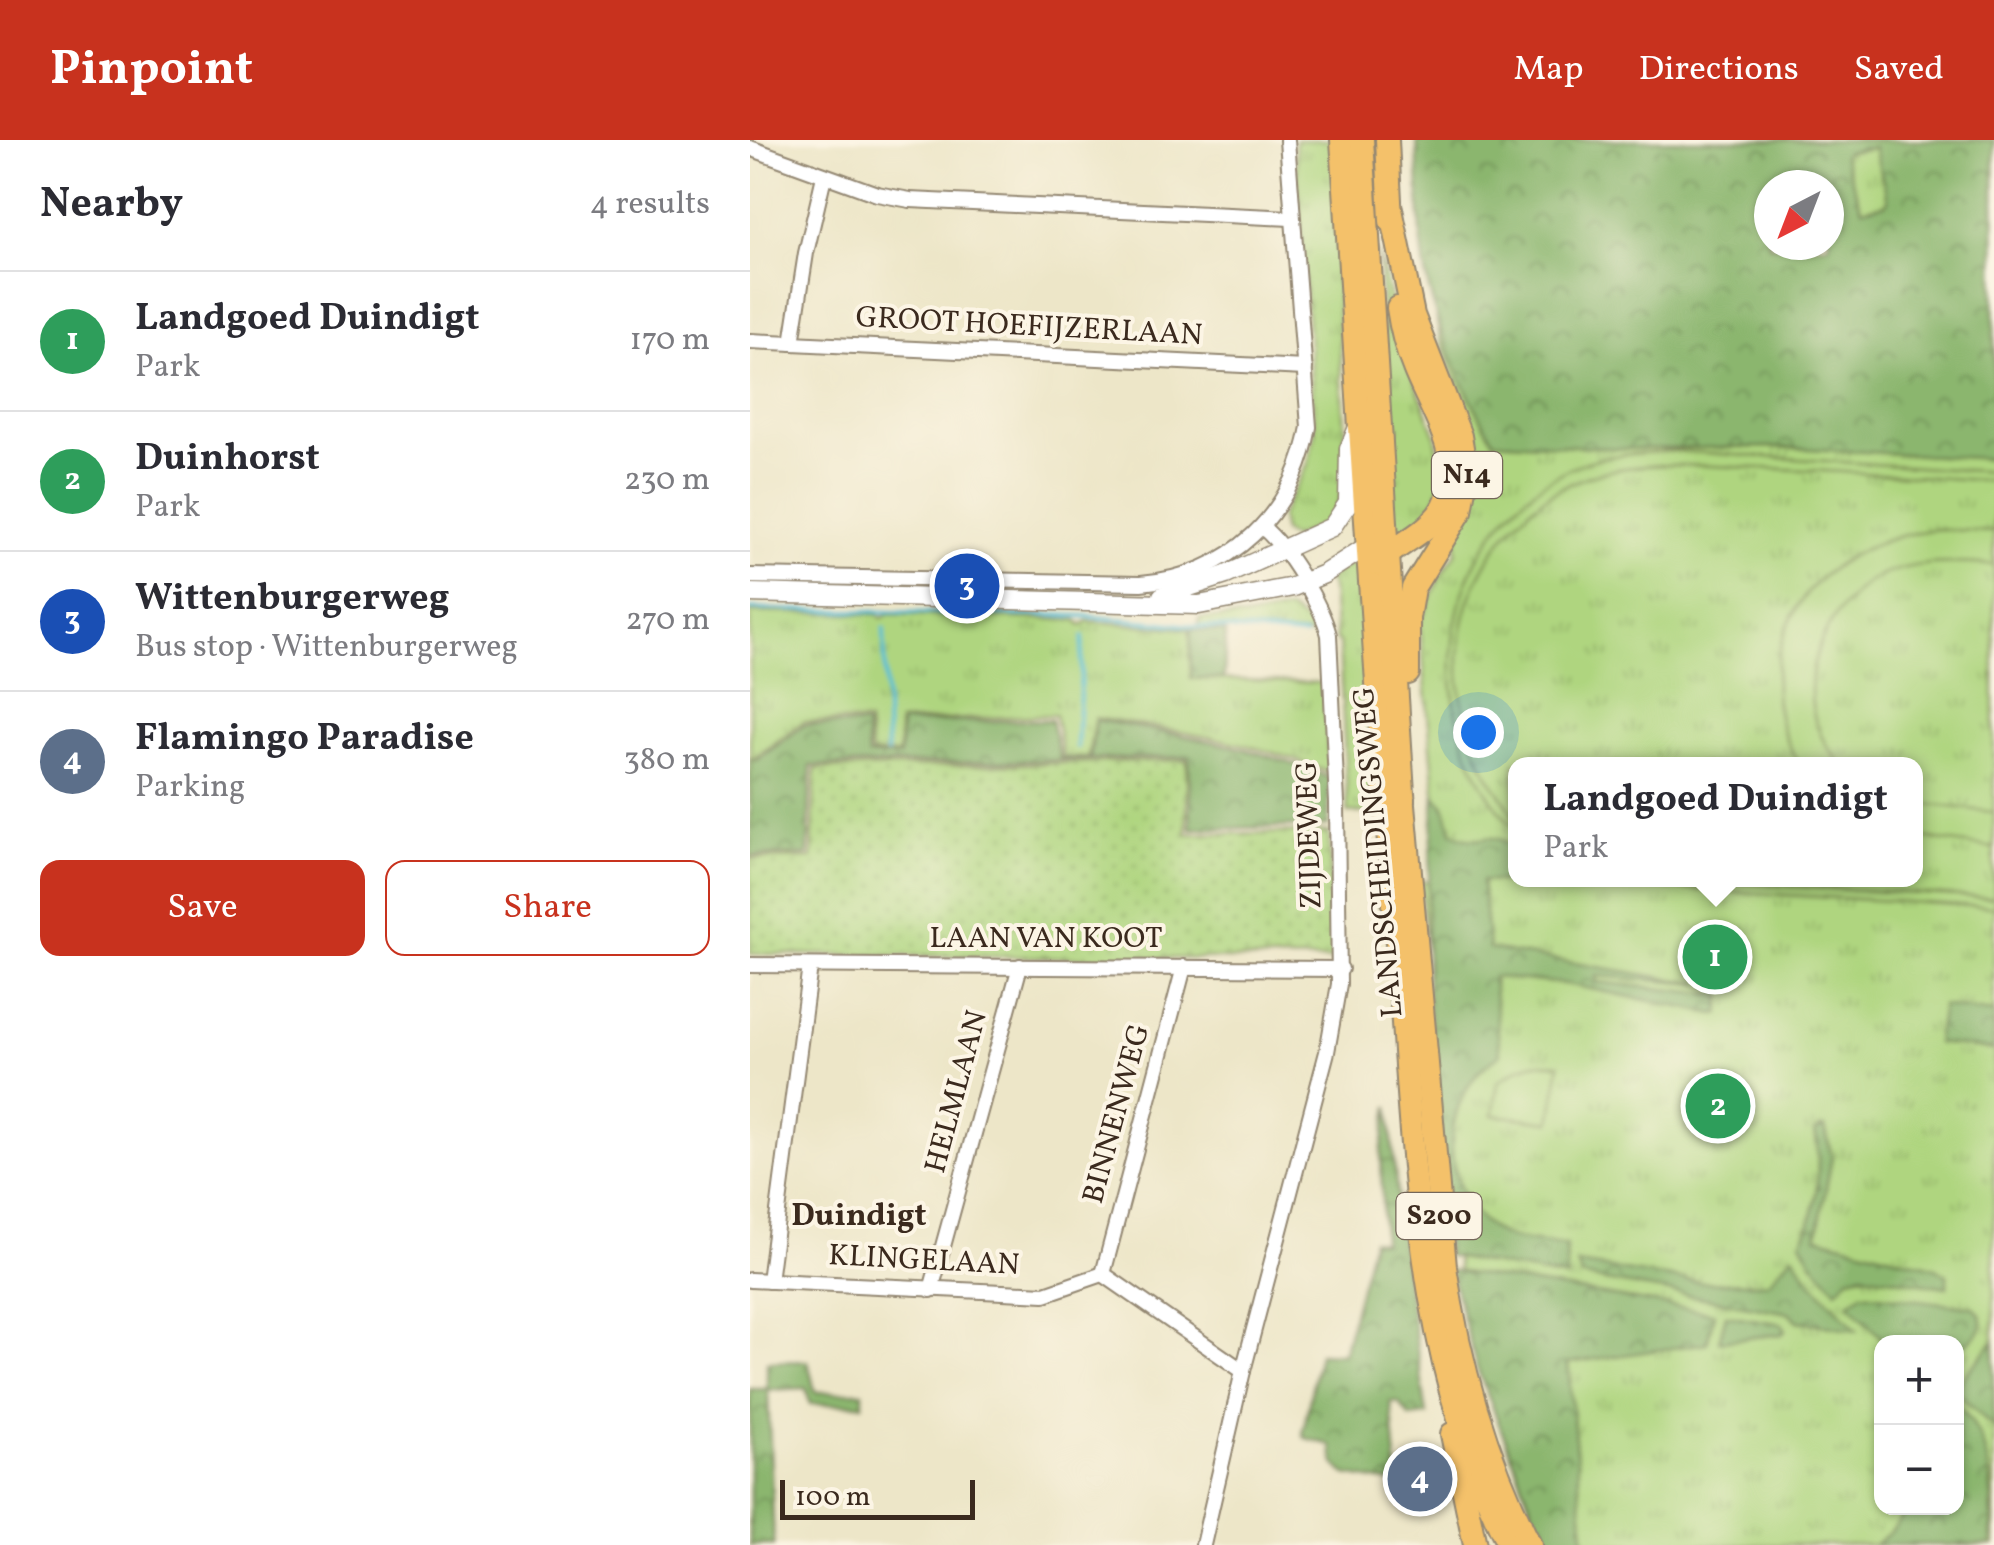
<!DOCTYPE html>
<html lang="en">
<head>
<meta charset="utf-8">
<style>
  body { margin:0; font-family:Vollkorn,serif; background:#f7f7f7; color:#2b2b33 }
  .controls { position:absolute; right:30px; bottom:30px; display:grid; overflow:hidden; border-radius:20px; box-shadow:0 2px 8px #0004 }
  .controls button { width:90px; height:90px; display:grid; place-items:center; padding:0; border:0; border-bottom:2px solid #e1e1e2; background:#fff; color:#2b2b33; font:50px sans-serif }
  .compass { position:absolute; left:1004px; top:30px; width:90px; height:90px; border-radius:50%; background:#fff; box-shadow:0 2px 8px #0004; rotate:222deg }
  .scale { position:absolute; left:30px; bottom:25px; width:195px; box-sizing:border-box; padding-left:10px; border:5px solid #3b2a1e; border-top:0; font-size:28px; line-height:35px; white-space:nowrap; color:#3b2a1e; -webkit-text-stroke:8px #fcf5e5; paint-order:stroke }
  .you { position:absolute; left:728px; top:592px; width:35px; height:35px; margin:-25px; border:8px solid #fff; border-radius:50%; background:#1a73e8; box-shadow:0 0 0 15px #1a73e833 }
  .badge { display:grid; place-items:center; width:65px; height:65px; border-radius:50%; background:#c8321e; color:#fff; font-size:32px; font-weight:700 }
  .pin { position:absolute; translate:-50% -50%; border:5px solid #fff; box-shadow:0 2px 10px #0006 }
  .popup { position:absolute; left:758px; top:617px; width:415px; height:130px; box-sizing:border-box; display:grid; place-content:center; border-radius:20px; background:#fff; filter:drop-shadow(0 2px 8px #0005); font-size:32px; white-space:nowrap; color:#7c7c81 }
  .popup b { font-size:38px; color:#2b2b33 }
  .popup::after { content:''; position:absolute; left:50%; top:100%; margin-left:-20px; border:20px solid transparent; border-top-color:#fff }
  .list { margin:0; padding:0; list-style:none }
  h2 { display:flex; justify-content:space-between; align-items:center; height:130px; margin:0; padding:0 40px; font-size:42px }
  h2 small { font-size:32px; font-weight:400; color:#7c7c81 }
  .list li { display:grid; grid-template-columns:65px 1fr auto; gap:30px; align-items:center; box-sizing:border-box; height:140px; padding:0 40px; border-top:2px solid #e1e1e2 }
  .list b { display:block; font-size:38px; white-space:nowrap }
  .list p { margin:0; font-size:32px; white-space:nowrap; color:#7c7c81 }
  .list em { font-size:32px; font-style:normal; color:#7c7c81 }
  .actions { display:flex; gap:20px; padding:30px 40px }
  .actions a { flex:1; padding:22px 0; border:2px solid #c8321e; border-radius:20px; text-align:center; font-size:35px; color:#c8321e }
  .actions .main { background:#c8321e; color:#fff }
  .map { position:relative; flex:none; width:1244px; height:1405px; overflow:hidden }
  header { display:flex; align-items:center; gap:60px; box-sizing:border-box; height:140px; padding:0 50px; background:#c8321e; color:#fff }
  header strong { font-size:48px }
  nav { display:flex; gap:55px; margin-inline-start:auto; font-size:35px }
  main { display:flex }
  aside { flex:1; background:#fff }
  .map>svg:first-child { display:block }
</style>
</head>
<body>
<header>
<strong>Pinpoint</strong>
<nav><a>Map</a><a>Directions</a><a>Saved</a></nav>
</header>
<main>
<aside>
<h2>Nearby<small>4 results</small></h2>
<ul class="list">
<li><span class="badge" style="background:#2e9e5b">1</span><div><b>Landgoed Duindigt</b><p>Park</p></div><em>170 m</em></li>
<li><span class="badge" style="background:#2e9e5b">2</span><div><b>Duinhorst</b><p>Park</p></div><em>230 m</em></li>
<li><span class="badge" style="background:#1a4fb4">3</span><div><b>Wittenburgerweg</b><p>Bus stop · Wittenburgerweg</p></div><em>270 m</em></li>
<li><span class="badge" style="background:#5c6f8a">4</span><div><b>Flamingo Paradise</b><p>Parking</p></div><em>380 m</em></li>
</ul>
<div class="actions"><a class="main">Save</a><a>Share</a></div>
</aside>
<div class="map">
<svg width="1244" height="1405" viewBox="0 0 1244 1405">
  <defs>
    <pattern id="grass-tufts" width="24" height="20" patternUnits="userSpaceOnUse" patternTransform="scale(2.5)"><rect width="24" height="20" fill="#afd57f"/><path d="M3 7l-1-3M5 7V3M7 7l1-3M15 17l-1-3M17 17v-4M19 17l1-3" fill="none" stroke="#97b76d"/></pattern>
    <pattern id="forest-crowns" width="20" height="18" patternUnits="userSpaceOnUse" patternTransform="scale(2.5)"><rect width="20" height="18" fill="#8bb66e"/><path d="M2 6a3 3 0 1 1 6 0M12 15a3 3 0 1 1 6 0" fill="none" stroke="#73945a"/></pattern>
    <pattern id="garden-dots" width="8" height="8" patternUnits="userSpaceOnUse" patternTransform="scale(2.5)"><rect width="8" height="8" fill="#afd57f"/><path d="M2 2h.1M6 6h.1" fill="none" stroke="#97b76d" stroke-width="1.8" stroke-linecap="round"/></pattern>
  </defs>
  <rect width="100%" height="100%" fill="#fcf5e5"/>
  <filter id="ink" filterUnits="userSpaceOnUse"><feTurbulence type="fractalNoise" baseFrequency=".01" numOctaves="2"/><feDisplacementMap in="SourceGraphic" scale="20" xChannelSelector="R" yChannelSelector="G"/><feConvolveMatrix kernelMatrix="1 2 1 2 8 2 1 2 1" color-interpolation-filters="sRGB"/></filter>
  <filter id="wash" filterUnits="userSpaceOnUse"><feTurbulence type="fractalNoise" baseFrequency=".0048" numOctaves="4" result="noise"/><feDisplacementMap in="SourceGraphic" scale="40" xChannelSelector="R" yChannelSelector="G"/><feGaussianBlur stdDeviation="2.25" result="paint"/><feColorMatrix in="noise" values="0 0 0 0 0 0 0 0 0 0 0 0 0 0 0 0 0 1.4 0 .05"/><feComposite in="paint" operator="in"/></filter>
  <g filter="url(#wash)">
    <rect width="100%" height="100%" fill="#ede6c8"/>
    <g fill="url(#grass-tufts)" stroke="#75804e" stroke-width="2.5" fill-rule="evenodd">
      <path d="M545,0H585L589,95L587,160L595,288L593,348L583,380L542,398L533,392L530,377L558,324L565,293Z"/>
      <path d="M668,0H1244V1405H794L712,1176L670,741L685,742L686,662L670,484L691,435L706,413L714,299H727L690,200L674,98ZM1019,45H1079V105H1019ZM765,624H1165V740H765ZM1132,1202H1206V1368H1132Z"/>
      <path d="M629,112L654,214L686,296L692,341L683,368L645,399Z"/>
      <path d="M609,419L626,672L598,673L589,502L586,501L582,448L577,438Z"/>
      <path d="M538,470L566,489L570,496L449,486V478L499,477Z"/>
      <path d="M0,472L127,474L132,478L139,474L327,480L331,485L338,481L440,489L441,538L574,543L579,633C505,601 424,591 345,578L338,617L313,618L305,575L149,582V614H121L118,582H53L5,618H0Z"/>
    </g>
    <g fill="url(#forest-crowns)" stroke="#637046" stroke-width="2.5" fill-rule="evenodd">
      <path d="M667,0H1244V319L1023,307L875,309L744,301C711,245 684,188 674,123C668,83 669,40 667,0ZM1124,8L1138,60L1135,64L1112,69L1093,16L1096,12ZM1019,45H1079V105H1019Z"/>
      <path d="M440,489L476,492L474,539L441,538Z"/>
      <path d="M301,580L310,618H340L346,580C425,594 505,606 580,638L578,686L441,689L439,617L61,626L58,715L0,716V620H7L54,585H116L118,616H150L151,583Z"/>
      <path d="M685,655L694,665L702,691C727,710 738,685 765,709V740H779V743L732,741L739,809L951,844L846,836L847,842L972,855L970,873L965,874L816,844L743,837L750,915C690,950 685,1046 741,1088C760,1103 793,1102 816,1106L817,1138L697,1116L677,848V765Z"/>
      <path d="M1192,866L1244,873V910L1186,903Z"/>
      <path d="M639,966L652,1108L677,1275L660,1277L649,1263L641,1262L648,1344L596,1335L585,1324L581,1305L555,1298L553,1292L569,1213L593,1214L622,1100L633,1102L631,1012Z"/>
      <path d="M1075,987L1082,1017L1067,1096L1186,1128L1197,1135V1147L1113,1134L1099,1137L1087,1150L1061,1120L1051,1101C1068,1079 1071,1019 1065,991Z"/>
      <path d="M1043,1115L1060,1140L1107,1190L1048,1181L1040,1173L832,1137L827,1124L948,1142L1008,1143L1018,1142Z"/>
      <path d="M700,1130L964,1173L957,1203L818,1223L835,1405H797L727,1228Z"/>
      <path d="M1112,1153L1224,1167C1244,1186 1223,1199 1207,1211L1206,1202H1135L1099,1163Z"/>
      <path d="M976,1175L1032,1184L1036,1190L1032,1194L969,1201Z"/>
      <path d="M1244,1201V1288L1209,1254L1211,1240Z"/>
      <path d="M58,1221L65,1252H113V1264H60L56,1248L18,1250L24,1405H0V1249H17V1222Z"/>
      <path d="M1207,1265C1244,1297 1243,1357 1241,1405H1124C1138,1395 1151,1385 1155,1368H1206Z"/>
    </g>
    <path fill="url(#garden-dots)" stroke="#75804e" stroke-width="2.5" d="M437,620V694L579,692L583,820L0,814V719L62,718L65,629Z"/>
    <g fill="#afd57f" stroke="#75804e" stroke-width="2.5">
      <path d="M924,311L1244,332V341C1166,336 1087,331 1009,328C948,326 878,317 821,343C758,371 712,445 709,513C707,554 717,593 735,630C745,650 765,667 765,689C668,584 682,404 812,332C847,313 886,314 924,311Z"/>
      <path d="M1185,389L1244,392V425C1202,422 1162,420 1123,439C1114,443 1107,452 1100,459C1056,501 1044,579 1092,624H1050C1010,569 1021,482 1073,436C1103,409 1146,395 1185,389Z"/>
      <path d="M1165,663L1244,672V708L1165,697Z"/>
      <path d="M857,740H938L1244,758V767L917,748Z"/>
      <path d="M785,923L810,924L801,982L743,975L748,942L769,928Z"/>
    </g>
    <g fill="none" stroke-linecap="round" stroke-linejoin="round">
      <g stroke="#58bfd5" stroke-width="4">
        <path d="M0,469L333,476L554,496"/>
        <path d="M134,488L137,613"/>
        <path d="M327,607L333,497"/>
      </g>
    </g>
  </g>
  <g filter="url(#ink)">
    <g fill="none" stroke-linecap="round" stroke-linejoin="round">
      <defs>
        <g id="minor">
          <path d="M0,8L127,54L160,60L541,78"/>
          <path d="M0,201L555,228"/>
          <path d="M42,203L56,113L74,36"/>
          <path d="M0,436L391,443C481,435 543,375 559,287L537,0"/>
          <path d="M0,825L591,829"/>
          <path d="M353,1134L434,827"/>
          <path d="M0,1140L295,1154L353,1134L493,1231"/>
          <path d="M19,1141L60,826"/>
          <path d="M181,1150L270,826"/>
          <path d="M453,1405L493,1231L577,912L589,844L587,663L579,495C571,464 537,407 512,387"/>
        </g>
        <g id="tertiary">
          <path d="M0,453L449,465L543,447L574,434L625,401"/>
          <path d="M412,456L476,435L582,387L598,363L599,309L609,285"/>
        </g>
        <g id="primary">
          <path d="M592,0C609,272 625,544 648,815C664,1014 665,1223 759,1405"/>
          <path d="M612,0L653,653L695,1127C709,1224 736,1317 780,1405"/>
          <path d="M637,0L641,81"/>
          <path d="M641,69L663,175L710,296L717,337L711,371L663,448L658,478V533"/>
          <path d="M627,424C646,405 672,396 688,375C723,330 681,272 664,228C656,209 651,189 648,168"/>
          <path d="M702,1294L725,1405"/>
        </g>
      </defs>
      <use href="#minor" stroke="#948873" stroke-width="18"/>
      <use href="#tertiary" stroke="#948873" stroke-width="21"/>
      <use href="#primary" stroke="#948873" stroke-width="26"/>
      <use href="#minor" stroke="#fff" stroke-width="14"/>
      <use href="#tertiary" stroke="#fff" stroke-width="18"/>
      <use href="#primary" stroke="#f4c16a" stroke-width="22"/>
    </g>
  </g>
  <g text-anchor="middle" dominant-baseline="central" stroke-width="8" stroke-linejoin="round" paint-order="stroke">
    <g fill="#fcf5e5" stroke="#75675a" stroke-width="2.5">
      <rect x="682" y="312" width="70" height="46" rx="8"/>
      <rect x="646.5" y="1053" width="85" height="46" rx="8"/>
    </g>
    <g font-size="28" font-weight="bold" fill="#3b2a1e">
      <text x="717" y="335">N14</text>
      <text x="689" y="1076">S200</text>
    </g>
    <g font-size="30" fill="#3b2a1e" stroke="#fcf5e5">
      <text transform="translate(279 187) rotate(3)">GROOT HOEFIJZERLAAN</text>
      <text transform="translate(560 695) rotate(-92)">ZIJDEWEG</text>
      <text transform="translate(629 712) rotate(-95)">LANDSCHEIDINGSWEG</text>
      <text x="296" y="799">LAAN VAN KOOT</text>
      <text transform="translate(207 952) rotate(-75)">HELMLAAN</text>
      <text transform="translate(367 974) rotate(-75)">BINNENWEG</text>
      <text transform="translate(174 1121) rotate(3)">KLINGELAAN</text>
    </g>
    <g font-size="32" font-weight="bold" fill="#3b2a1e" stroke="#fcf5e5">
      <text x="109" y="1077">Duindigt</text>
    </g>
  </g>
</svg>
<div class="controls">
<button>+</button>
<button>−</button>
</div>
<svg class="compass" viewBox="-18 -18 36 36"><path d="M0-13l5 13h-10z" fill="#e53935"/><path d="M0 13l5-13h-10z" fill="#7c7c81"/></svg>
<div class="scale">100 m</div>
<div class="you"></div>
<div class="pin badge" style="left:965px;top:817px;background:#2e9e5b">1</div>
<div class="popup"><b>Landgoed Duindigt</b>Park</div>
<div class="pin badge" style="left:968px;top:966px;background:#2e9e5b">2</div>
<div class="pin badge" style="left:217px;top:446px;background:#1a4fb4">3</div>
<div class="pin badge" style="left:670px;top:1339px;background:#5c6f8a">4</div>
</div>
</main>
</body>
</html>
